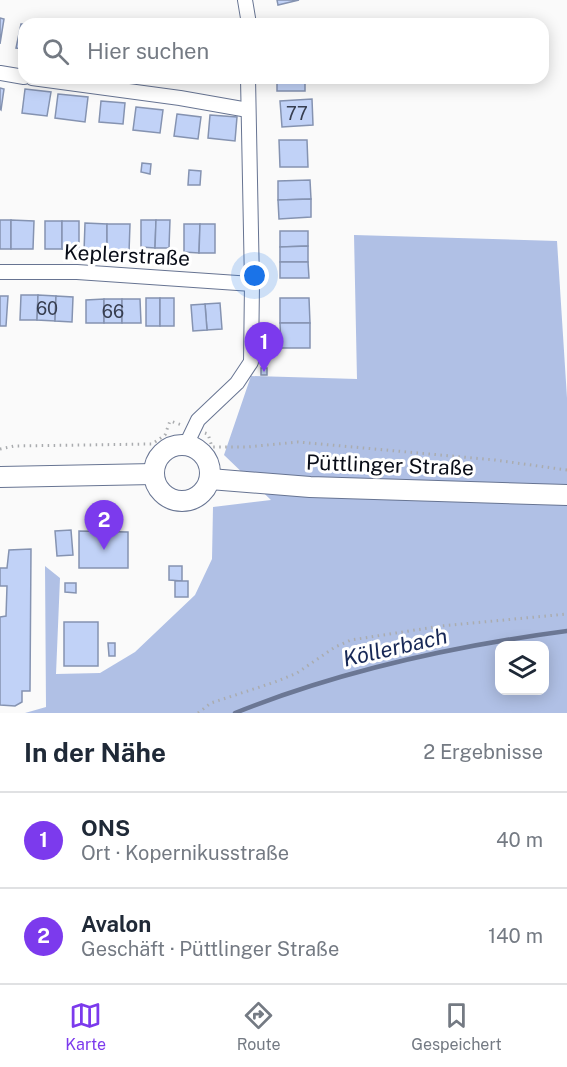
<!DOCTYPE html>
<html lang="de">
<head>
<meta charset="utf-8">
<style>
  body { margin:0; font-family:"Public Sans",sans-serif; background:#f6f6f7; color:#1f2937 }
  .controls { position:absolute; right:18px; bottom:18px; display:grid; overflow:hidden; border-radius:12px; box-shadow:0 3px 15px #0003 }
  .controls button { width:54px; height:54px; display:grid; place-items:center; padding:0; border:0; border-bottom:2px solid #e0e1e3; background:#fff; color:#1f2937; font:30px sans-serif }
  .you { position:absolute; left:255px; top:276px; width:21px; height:21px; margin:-15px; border:4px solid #fff; border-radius:50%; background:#1a73e8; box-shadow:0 0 0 9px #1a73e833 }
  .badge { display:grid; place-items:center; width:39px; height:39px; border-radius:50%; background:#7c3aed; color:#fff; font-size:20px; font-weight:700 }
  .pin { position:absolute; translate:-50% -50px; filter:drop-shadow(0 2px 3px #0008) }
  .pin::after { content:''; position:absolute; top:32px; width:21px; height:18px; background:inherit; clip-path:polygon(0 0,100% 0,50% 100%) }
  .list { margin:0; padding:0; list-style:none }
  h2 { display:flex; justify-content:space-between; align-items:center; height:78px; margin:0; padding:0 24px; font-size:26px }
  h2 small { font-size:20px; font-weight:400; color:#747a83 }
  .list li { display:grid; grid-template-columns:39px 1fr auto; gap:18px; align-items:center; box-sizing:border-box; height:96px; padding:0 24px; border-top:2px solid #e0e1e3 }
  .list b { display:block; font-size:22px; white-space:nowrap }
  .list p { margin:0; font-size:20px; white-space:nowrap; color:#747a83 }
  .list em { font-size:20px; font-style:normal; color:#747a83 }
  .icon { flex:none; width:33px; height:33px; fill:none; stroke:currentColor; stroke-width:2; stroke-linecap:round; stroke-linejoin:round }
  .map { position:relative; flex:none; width:567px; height:713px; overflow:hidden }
  .search { position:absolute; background:#fff; box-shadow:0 3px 15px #0003; left:18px; right:18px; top:18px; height:66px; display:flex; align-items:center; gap:15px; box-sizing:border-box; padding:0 21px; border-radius:18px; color:#747a83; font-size:22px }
  .sheet { height:270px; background:#fff }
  nav { display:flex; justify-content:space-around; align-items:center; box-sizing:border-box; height:84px; border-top:2px solid #e0e1e3; background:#fff; font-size:16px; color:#747a83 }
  nav a { display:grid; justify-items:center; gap:3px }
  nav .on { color:#7c3aed }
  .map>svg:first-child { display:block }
</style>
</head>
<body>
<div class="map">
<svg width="567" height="713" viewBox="0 0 567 713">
  <rect width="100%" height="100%" fill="#fafafa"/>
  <path fill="#b0c0e5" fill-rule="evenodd" d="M354,235L557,241L567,398V713H25L46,707L45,566L60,578L56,674L100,673L135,652L195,595L212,559L213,507L271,500L224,455L251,376L357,379ZM500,646H544V690H500Z"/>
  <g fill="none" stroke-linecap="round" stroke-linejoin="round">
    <path stroke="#6b7794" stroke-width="4.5" d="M235,713C342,670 453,646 567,631"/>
  </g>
  <g fill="#c1d2f7" stroke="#8593b1" stroke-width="1.5">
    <path d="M277,0H299L278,5Z"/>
    <path d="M0,18L4,19L0,44Z"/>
    <path d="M21,24H24V49L16,48Z"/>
    <path d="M200,78H227L226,82Z"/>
    <rect x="277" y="78" width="28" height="13"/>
    <path d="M0,88L4,89L1,110L0,109Z"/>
    <path d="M25,89L51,92L47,116L22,113Z"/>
    <path d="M58,94L88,97L85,122L55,118Z"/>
    <path d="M312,99L313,125L282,127L280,101Z"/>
    <path d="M101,101L125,103L123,124L99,122Z"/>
    <path d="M136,107L163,110L160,133L133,130Z"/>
    <path d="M177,114L201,117L198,139L174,136Z"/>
    <path d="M210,115L237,117L235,141L208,138Z"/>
    <path d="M279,140H307L308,167H280Z"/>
    <path d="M142,163L151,164L150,174L141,172Z"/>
    <path d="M189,170L201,171L200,185H188Z"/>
    <path d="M310,180L311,199L278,200V181Z"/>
    <path d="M311,199V217L279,219L278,200Z"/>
    <rect x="0" y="220" width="11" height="29"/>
    <path d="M11,220L34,221L33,249H11Z"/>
    <path d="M141,220H156L155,248L141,247Z"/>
    <path d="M156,220H170L169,248H155Z"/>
    <rect x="45" y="221" width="17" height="28"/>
    <path d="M62,221H79V250L62,249Z"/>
    <path d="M85,223L107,224V252H84Z"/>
    <path d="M107,224H130L129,253L107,252Z"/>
    <path d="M184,224H200L199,253L184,252Z"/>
    <path d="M200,224H215V253H199Z"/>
    <path d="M280,231H308V246L280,247Z"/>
    <path d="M308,246V262H280V247Z"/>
    <path d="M280,262H308L309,278H280Z"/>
    <path d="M21,295H38L37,320H20Z"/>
    <path d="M38,295L56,296L55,321L37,320Z"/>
    <path d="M0,296H8L6,326H0Z"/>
    <path d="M56,296L73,297L72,322L55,321Z"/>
    <rect x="146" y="298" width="14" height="28"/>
    <rect x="160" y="298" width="14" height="28"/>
    <path d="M280,298H309L310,323H280Z"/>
    <path d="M104,299V323H86V300Z"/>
    <rect x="104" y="299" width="18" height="24"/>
    <path d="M122,299H140L141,323H122Z"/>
    <path d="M220,303L222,329L207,330L205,304Z"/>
    <path d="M205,304L207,330L193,331L191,305Z"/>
    <path d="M280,323H310V348H281Z"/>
    <rect x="261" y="368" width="6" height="7"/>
    <path d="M71,530L73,555L57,556L55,531Z"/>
    <path d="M79,531L128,532V568H79Z"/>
    <path d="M31,549L30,691H22V702L15,706L0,705V617L6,616L7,586H0V568H7L9,550Z"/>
    <path d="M169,566H182V581L169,580Z"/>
    <rect x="175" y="581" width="13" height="16"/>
    <path d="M65,583H76V593L65,592Z"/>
    <rect x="64" y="622" width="34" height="44"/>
    <path d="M108,643H115V656H109Z"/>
  </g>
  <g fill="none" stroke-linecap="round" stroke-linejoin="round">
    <defs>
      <g id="street">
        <path d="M245,0L249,24"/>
        <path d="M0,73L24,77"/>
        <path d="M32,78L180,98L248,110"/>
        <path d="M0,272H77L252,284"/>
        <path d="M186,445L198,420L237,383L251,362L252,284L248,78"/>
      </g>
      <g id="secondary">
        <circle cx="182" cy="473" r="28"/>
        <path d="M0,477L154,474"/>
        <path d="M210,479L310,487L567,495"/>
      </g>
    </defs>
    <use href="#street" stroke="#677492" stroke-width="16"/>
    <use href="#secondary" stroke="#677492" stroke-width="22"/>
    <g stroke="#aaacaf" stroke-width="3" stroke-dasharray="1.5 4.5" stroke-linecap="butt">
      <path d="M205,433L208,434L212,447H247L298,442L495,460L567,470"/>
      <path d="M0,449L14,446L152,444L165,435L170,421L182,425"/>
      <path d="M198,713L211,703L275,682L297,673L335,647L351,640L441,626L567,614"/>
    </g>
    <use href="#street" stroke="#fff" stroke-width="14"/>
    <use href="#secondary" stroke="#fff" stroke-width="20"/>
  </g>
  <g text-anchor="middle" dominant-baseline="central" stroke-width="6" stroke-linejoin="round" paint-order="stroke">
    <g font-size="18" fill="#373e50">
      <text x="297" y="113">77</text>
      <text x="47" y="308">60</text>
      <text x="113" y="311">66</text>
    </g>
    <g font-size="21" fill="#090d18" stroke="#fff">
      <text transform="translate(127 255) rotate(3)">Keplerstraße</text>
      <text transform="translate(390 465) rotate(2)">Püttlinger Straße</text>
    </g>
    <g font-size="22" font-style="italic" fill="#172856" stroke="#fff">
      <text transform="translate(395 647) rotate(-13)">Köllerbach</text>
    </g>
  </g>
</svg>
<div class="controls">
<button><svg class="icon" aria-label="layers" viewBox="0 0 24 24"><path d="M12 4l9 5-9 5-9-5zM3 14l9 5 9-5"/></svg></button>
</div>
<div class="you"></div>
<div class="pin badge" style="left:264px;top:372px">1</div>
<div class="pin badge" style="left:104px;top:550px">2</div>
<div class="search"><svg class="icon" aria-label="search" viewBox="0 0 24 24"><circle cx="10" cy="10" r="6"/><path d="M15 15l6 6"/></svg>Hier suchen</div>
</div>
<section class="sheet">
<h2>In der Nähe<small>2 Ergebnisse</small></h2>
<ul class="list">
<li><span class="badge">1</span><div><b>ONS</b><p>Ort · Kopernikusstraße</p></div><em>40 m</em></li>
<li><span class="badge">2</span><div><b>Avalon</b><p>Geschäft · Püttlinger Straße</p></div><em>140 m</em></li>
</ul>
</section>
<nav>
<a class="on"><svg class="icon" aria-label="map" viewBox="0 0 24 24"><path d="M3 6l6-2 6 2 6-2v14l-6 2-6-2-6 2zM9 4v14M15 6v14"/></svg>Karte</a>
<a><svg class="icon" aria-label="directions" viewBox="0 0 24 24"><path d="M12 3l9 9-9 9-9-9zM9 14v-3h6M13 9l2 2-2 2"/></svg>Route</a>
<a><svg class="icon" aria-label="saved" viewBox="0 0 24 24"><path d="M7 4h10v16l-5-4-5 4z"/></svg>Gespeichert</a>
</nav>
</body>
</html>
